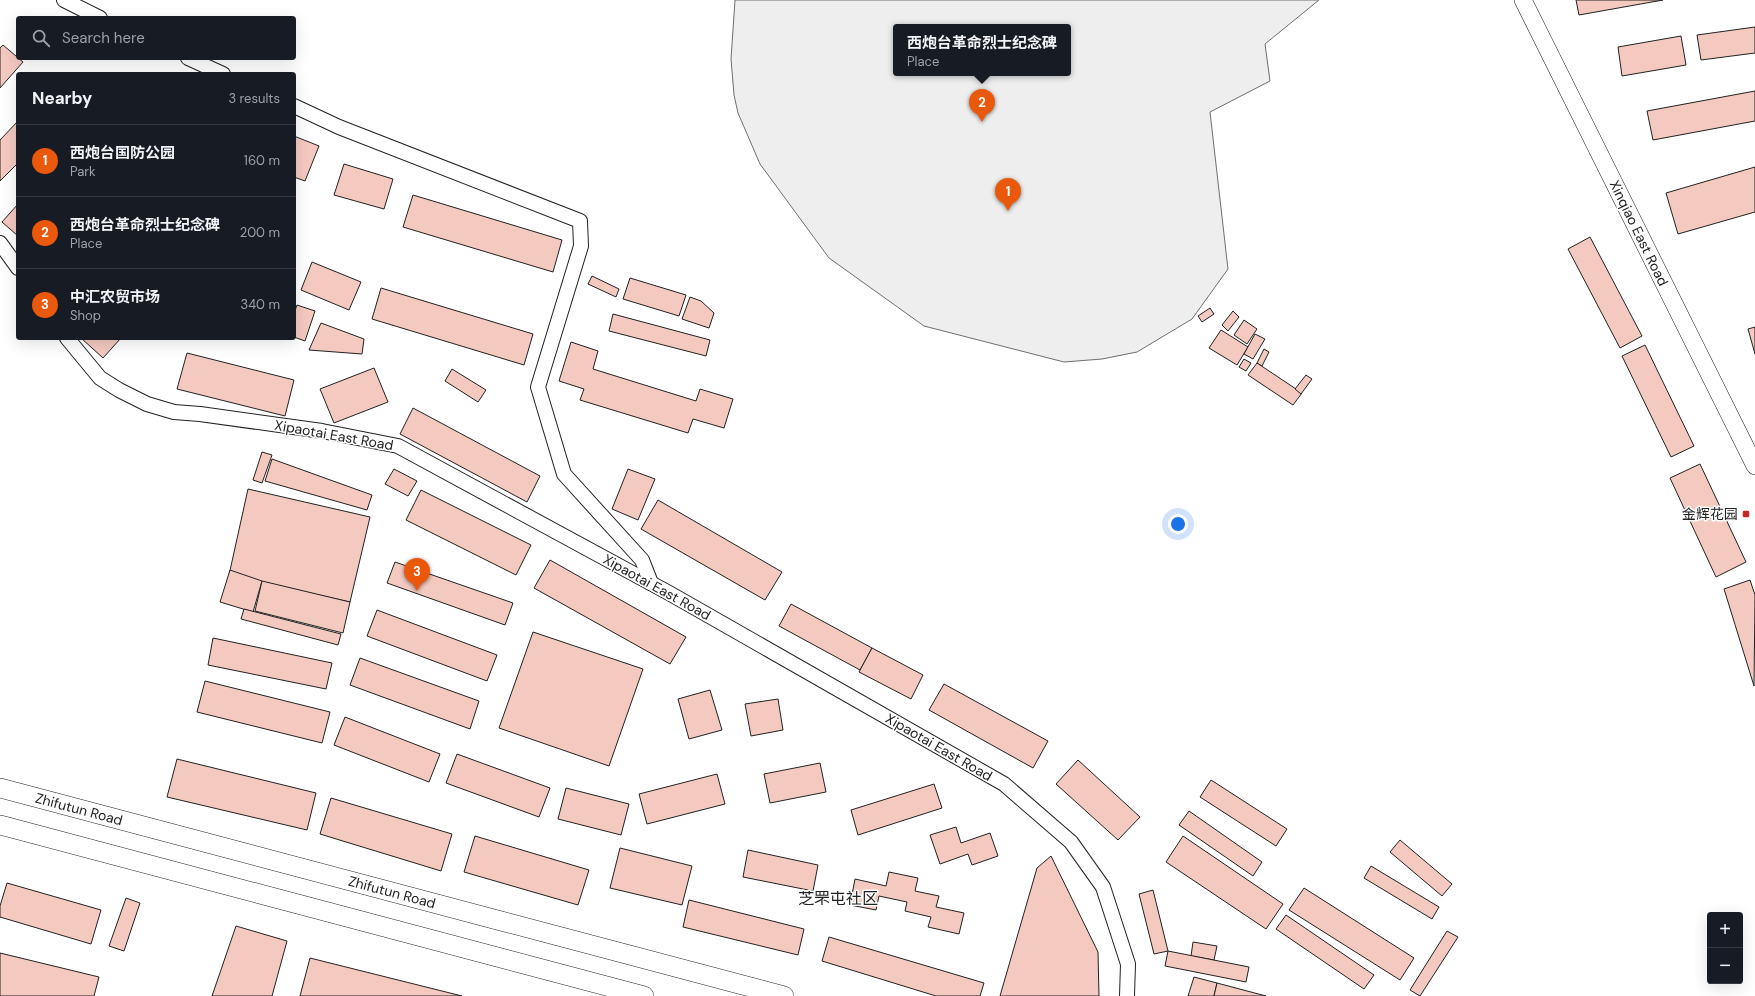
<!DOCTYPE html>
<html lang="en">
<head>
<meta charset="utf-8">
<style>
  body { margin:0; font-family:"DM Sans","Noto Sans SC",sans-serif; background:#242831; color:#f1f3f6 }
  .controls { position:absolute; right:12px; bottom:12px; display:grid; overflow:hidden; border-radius:4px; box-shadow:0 4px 16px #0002 }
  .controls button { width:36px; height:36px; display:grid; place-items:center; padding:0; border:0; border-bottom:1px solid #363941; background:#171b24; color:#f1f3f6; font:20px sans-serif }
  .you { position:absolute; left:1178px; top:524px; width:14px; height:14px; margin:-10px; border:3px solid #fff; border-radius:50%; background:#1a73e8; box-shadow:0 0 0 6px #1a73e833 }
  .badge { display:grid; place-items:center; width:26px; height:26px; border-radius:50%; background:#ea580c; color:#fff; font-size:13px; font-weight:700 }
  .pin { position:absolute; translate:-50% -33px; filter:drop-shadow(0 1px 2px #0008) }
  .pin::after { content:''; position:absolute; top:21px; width:14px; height:12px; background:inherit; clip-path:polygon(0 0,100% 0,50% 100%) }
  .popup { position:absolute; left:893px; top:24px; width:178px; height:52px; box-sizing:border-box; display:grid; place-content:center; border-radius:4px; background:#171b24; filter:drop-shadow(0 1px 3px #0005); font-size:13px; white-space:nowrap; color:#9ea1a6 }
  .popup b { font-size:15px; color:#f1f3f6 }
  .popup::after { content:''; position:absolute; left:50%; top:100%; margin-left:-8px; border:8px solid transparent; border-top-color:#171b24 }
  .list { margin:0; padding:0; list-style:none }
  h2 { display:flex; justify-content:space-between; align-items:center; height:52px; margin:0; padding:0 16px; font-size:17px }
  h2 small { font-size:13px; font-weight:400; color:#9ea1a6 }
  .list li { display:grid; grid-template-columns:26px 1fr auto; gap:12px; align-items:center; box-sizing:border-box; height:72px; padding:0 16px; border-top:1px solid #363941 }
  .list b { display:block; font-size:15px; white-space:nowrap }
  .list p { margin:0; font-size:13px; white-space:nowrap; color:#9ea1a6 }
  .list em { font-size:13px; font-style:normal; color:#9ea1a6 }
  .icon { flex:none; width:22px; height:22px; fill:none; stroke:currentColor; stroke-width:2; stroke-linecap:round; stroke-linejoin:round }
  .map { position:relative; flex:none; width:1755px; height:996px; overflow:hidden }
  .search { position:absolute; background:#171b24; box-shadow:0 4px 16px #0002; left:16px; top:16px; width:280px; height:44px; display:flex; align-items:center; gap:10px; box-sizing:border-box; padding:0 14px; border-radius:4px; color:#9ea1a6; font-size:15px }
  .panel { position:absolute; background:#171b24; box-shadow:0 4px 16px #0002; left:16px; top:72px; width:280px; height:268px; border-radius:4px }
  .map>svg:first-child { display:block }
</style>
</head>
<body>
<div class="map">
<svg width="1755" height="996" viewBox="0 0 1755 996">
  <rect width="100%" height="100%" fill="#fff"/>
  <path fill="#eee" stroke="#6f6f6f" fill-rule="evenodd" d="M735,0H1319L1265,44L1270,81L1210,112L1228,269L1192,319L1137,352L1102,359L1064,362L924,326L829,258L760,164L738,113L734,95L731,59ZM896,27H1068V73H896Z"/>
  <g fill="#f3c9c0" stroke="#222">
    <path d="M1576,0H1663L1579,15Z"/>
    <path d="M1755,27V53L1701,60L1697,35Z"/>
    <path d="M1681,36L1686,65L1622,76L1618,47Z"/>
    <path d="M3,45L23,62L0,88V48Z"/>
    <path d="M1755,91V121L1653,140L1647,111Z"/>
    <path d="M18,121V163L0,181V140Z"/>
    <path d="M294,136L319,146L305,181L294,177Z"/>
    <path d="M344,164L393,179L384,209L334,195Z"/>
    <path d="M1755,167V212L1678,234L1666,193Z"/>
    <path d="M413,195L562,240L553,272L403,227Z"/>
    <path d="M18,204V236L2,222Z"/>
    <path d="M1590,237L1642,336L1620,348L1568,249Z"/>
    <path d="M312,262L361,282L349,310L301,290Z"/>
    <path d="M592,276L619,289L616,297L588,284Z"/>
    <path d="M630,278L686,295L679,316L623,299Z"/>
    <path d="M381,288L533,334L524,365L372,319Z"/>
    <path d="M690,297L701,301L714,313L709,328L682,319Z"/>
    <path d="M297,305L315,311L305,341L294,337V313Z"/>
    <path d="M1210,308L1214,314L1202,322L1198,316Z"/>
    <path d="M1233,311L1239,317L1228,331L1222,325Z"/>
    <path d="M613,314L710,340L706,356L609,331Z"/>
    <path d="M1244,320L1257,329L1247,344L1234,335Z"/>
    <path d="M321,323L364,339L362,354L309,350Z"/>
    <path d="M1755,327V354L1748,329Z"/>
    <path d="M1221,330L1248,347L1237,365L1209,348Z"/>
    <path d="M1255,334L1265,339L1253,359L1244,354Z"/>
    <path d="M81,338H121L103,358Z"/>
    <path d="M571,342L598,351L593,369L696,401L700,389L733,399L724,428L693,419L688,433L580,400L584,389L559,381Z"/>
    <path d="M1645,345L1694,446L1671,457L1622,356Z"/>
    <path d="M1264,349L1269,352L1262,366L1257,363Z"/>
    <path d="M187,353L294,380L285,416L177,389Z"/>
    <path d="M1244,359L1251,363L1246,371L1239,367Z"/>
    <path d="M1257,363L1302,393L1293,405L1248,375Z"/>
    <path d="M374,368L388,402L334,423L320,389Z"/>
    <path d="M452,369L486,390L478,402L445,381Z"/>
    <path d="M1306,375L1312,379L1301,394L1295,389Z"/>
    <path d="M413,408L540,476L527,502L400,434Z"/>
    <path d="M262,452L272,455L262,483L253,480Z"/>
    <path d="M272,459L372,495L367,510L265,481Z"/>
    <path d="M1700,464L1746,562L1716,577L1670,478Z"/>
    <path d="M394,469L417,481L408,496L385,484Z"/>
    <path d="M628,469L655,479L638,520L612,509Z"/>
    <path d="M248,489L370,517L350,602L229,575Z"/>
    <path d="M421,490L531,545L516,575L406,520Z"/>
    <path d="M658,500L782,572L765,600L641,529Z"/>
    <path d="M550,560L686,637L670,664L534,588Z"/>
    <path d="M395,562L513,603L505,625L387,583Z"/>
    <path d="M230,570L262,581L253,612L220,602Z"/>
    <path d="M1750,580L1755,595L1754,686L1724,589Z"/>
    <path d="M262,581L350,602L343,633L255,611Z"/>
    <path d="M791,604L872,648L860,670L779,626Z"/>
    <path d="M244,609L341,634L338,645L241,619Z"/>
    <path d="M377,610L497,655L487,681L367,636Z"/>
    <path d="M533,632L643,669L609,766L499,728Z"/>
    <path d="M213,638L332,663L326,689L208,665Z"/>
    <path d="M872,648L923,675L911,699L859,672Z"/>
    <path d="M360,658L479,701L470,729L350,685Z"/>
    <path d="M205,681L330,712L322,743L197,712Z"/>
    <path d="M944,684L1048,741L1033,768L929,710Z"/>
    <path d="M710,690L722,730L689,739L678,699Z"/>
    <path d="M778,699L783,730L751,736L745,704Z"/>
    <path d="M345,717L440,754L429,782L334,745Z"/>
    <path d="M457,754L550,788L539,817L446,783Z"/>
    <path d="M177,759L316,793L307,830L167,797Z"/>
    <path d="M1078,760L1140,817L1118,840L1056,784Z"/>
    <path d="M820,763L826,792L770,803L764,774Z"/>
    <path d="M717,774L725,804L647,824L639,794Z"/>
    <path d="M1211,780L1287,829L1276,846L1200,797Z"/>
    <path d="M934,784L942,808L858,835L851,810Z"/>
    <path d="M566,788L629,804L621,835L558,819Z"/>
    <path d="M331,798L452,834L441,871L320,834Z"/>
    <path d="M1189,811L1262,862L1253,876L1179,825Z"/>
    <path d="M956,827L961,843L990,833L998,856L972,865L968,854L940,864L930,835Z"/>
    <path d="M475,836L589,870L578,905L464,872Z"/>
    <path d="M1183,836L1283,904L1266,929L1166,862Z"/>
    <path d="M1400,840L1452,884L1442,896L1390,852Z"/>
    <path d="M620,848L692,866L682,905L610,888Z"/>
    <path d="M748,850L818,865L813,891L743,877Z"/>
    <path d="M1051,856L1098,952L1099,996H1000L1037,868Z"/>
    <path d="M1371,866L1439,907L1432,919L1364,878Z"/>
    <path d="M889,872L918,878L915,891L939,896L936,907L964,913L959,934L928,927L931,917L905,911L907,902L879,896L876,910L850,905L855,879L886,886Z"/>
    <path d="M7,883L101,910L91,944L0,917V906Z"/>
    <path d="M1304,888L1414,958L1400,980L1289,910Z"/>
    <path d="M1153,890L1168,951L1154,954L1139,894Z"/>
    <path d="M126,898L140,903L124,951L109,946Z"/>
    <path d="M689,900L804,929L798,955L683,927Z"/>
    <path d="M1286,915L1374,975L1364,989L1276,929Z"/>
    <path d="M236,926L287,941L272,996H212Z"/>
    <path d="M1447,931L1458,937L1420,996L1410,990Z"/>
    <path d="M829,937L984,983L980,996H936L822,961Z"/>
    <path d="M1193,942L1217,946L1214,960L1191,956Z"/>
    <path d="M1168,951L1249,967L1246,982L1165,966Z"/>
    <path d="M0,953L99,977L94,996H0Z"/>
    <path d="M310,958L462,996H300Z"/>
    <path d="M1194,977L1217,983L1214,996H1188Z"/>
    <path d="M1217,983L1266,996H1214Z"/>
  </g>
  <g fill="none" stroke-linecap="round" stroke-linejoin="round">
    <defs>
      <g id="minor">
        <path d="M64,0L100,18"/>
        <path d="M188,58L223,74"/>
        <path d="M294,106L339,127L580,221L581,246L538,387L564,474L642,560L651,583"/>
        <path d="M0,243L18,268"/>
        <path d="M67,338L100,378L119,390L147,404L174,412L200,414L322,431L398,446L669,593L1004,784L1071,842L1103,887L1128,964L1127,996"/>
      </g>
      <path id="tertiary" d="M1523,0L1755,466"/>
      <g id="secondary">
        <path d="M0,788L784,996"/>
        <path d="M0,825L644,996"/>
      </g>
    </defs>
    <use href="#minor" stroke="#222" stroke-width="16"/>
    <use href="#tertiary" stroke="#222" stroke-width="18"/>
    <use href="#secondary" stroke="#222" stroke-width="20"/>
    <use href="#minor" stroke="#fff" stroke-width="14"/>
    <use href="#tertiary" stroke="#fff" stroke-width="17"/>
    <use href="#secondary" stroke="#fff" stroke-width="19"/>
  </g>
  <rect fill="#c62828" stroke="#fff" stroke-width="1.5" x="1742" y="510" width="8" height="8" rx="2"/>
  <g text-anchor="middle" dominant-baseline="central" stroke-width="3" stroke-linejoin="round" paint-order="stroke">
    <g font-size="14" fill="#222" stroke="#fff">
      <text transform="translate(1639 233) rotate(64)">Xinqiao East Road</text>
      <text transform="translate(334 435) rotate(10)">Xipaotai East Road</text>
      <text transform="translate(657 587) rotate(29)">Xipaotai East Road</text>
      <text transform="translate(939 747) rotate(30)">Xipaotai East Road</text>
      <text transform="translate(79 809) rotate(15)">Zhifutun Road</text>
      <text transform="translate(392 892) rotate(15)">Zhifutun Road</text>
    </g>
    <g font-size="14" fill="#222" stroke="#fff" text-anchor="end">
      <text x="1738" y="514">金辉花园</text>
    </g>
    <g font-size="16" fill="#222" stroke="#fff">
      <text x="838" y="898">芝罘屯社区</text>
    </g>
  </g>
</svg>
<div class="controls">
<button>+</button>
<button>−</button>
</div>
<div class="you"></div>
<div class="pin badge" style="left:1008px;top:211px">1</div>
<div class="pin badge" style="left:982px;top:122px">2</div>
<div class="popup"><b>西炮台革命烈士纪念碑</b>Place</div>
<div class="pin badge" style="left:417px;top:591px">3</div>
<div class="search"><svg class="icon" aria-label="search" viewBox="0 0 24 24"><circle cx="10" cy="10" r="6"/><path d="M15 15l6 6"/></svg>Search here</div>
<section class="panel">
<h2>Nearby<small>3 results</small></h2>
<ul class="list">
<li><span class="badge">1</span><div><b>西炮台国防公园</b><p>Park</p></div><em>160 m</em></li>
<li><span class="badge">2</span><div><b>西炮台革命烈士纪念碑</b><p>Place</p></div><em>200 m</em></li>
<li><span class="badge">3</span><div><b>中汇农贸市场</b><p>Shop</p></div><em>340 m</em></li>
</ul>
</section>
</div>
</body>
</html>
